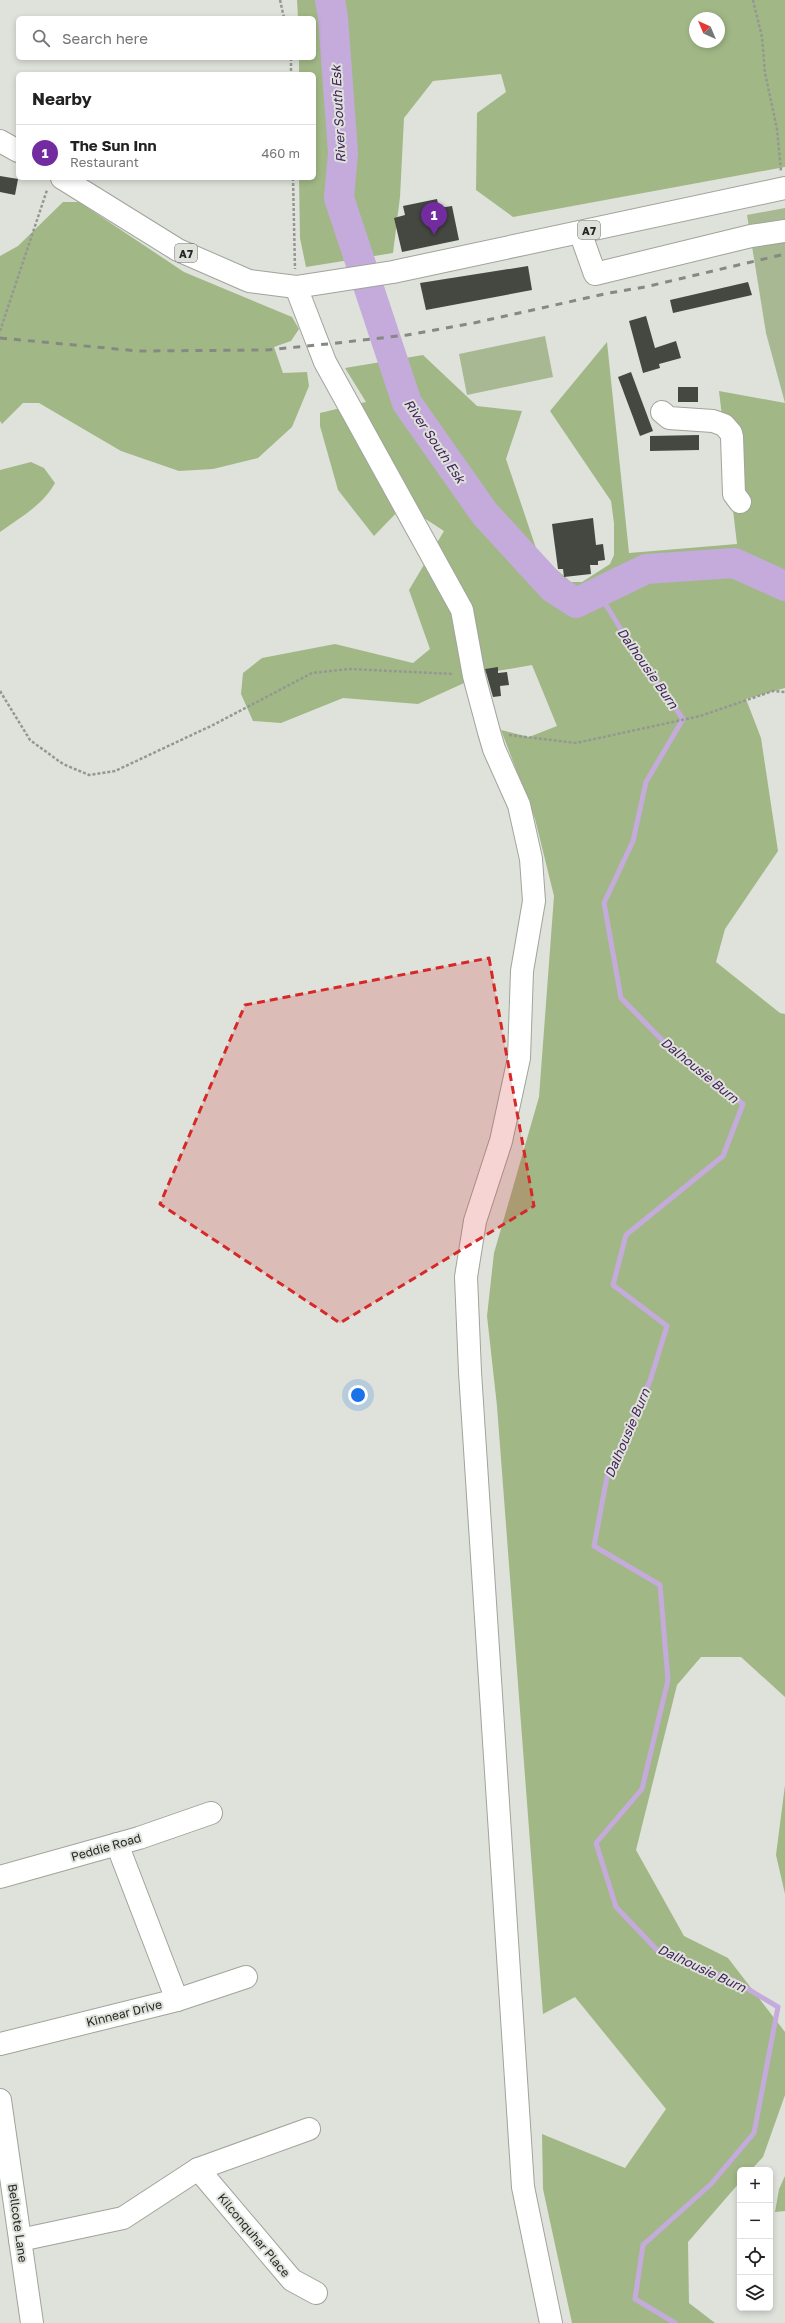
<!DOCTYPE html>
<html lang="en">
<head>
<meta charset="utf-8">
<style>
  body { margin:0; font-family:"Golos Text",sans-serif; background:#f2f2f2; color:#222 }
  .controls { position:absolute; right:12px; bottom:12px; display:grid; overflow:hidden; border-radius:6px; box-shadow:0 2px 6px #0003 }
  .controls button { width:36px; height:36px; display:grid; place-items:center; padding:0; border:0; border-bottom:1px solid #e0e0e0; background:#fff; color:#222; font:20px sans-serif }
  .compass { position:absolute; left:689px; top:12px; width:36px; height:36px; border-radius:50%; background:#fff; box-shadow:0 2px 6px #0003; rotate:316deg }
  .you { position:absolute; left:358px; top:1395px; width:14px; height:14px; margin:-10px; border:3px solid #fff; border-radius:50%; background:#1a73e8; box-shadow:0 0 0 6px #1a73e833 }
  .badge { display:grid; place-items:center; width:26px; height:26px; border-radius:50%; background:#722c9f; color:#fff; font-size:13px; font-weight:700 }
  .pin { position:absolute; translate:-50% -33px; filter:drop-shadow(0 1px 2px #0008) }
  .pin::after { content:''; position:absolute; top:21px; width:14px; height:12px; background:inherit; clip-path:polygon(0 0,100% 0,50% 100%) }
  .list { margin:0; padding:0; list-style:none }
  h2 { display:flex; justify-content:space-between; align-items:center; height:52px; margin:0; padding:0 16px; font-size:17px }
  h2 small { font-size:13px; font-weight:400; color:#767676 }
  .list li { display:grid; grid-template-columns:26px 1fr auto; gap:12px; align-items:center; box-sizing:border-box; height:56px; padding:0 16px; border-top:1px solid #e0e0e0 }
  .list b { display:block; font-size:15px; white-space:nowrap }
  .list p { margin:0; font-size:13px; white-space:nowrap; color:#767676 }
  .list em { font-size:13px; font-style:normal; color:#767676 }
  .icon { flex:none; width:22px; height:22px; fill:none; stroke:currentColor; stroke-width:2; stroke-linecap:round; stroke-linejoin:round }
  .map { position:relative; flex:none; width:785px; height:2323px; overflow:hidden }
  .search { position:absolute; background:#fff; box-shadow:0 2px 6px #0003; left:16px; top:16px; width:300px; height:44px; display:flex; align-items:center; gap:10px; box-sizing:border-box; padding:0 14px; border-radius:6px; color:#767676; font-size:15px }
  .panel { position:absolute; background:#fff; box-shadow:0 2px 6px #0003; left:16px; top:72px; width:300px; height:108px; border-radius:6px }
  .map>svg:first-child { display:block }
</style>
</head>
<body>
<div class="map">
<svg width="785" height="2323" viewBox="0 0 785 2323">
  <rect width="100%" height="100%" fill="#dee2da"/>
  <g fill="#a7b892">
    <path d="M785,208V403L766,333L747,215Z"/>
    <path d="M545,336L553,377L467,395L459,354Z"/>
  </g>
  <g fill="#a1b886" fill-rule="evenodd">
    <path d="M297,0H785V167L513,217L476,190L477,113L506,92L501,74L433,81L404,118L400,197L393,253L306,267L300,238L299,178H314V74H299V58H314V18H298ZM695,18H719V42H695Z"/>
    <path d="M63,202H79L184,272L292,317L299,329L291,341L274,347L283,373L307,372L309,386L292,427L258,458L213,469L179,471L121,451L39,403H23L2,424L0,421V256L18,246Z"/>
    <path d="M607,342L629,553L737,544L719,391L785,403V688L746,699L761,738L778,851L725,929L716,962L780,1013L785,1014V1697L741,1657H701L677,1685L636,1850L684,1936L728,1958L785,2032V2095L763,2157L751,2170H740V2182L688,2242L689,2303L715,2323H572L543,2189L542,2134L625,2168L666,2109L575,1997L543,2014L497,1406L487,1316L494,1253L539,1097L554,896L535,819L501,730L529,737L557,726L532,665L486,673L418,704L343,698L281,723L253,721L241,694L243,673L262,658L335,644L413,663L430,649L409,590L444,531L404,505L374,536L338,490L320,426V413L366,402L345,368L423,355L477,406L522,411L506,459L538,554L571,582H582L610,564L614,555V523L611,501L550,411Z"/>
    <path d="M31,462L44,468L55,483C43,505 21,517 0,532V470Z"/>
    <path d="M785,1785V1894L776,1855Z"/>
    <path d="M785,2176V2211L775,2212L779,2189Z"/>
  </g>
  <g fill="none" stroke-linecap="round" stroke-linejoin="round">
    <g stroke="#c4abdb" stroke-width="5">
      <path d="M325,0L333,17"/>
      <path d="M598,592L630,644L683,719L646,782L633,841L604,903L621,998L668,1046L743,1104L723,1156L626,1235L613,1285L667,1326L650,1381L607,1477L594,1546L660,1585L668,1680L642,1789L596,1843L616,1907L658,1951L733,1980L778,2007L754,2133L711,2184L643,2245L635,2299L675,2323"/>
    </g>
    <path stroke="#c4abdb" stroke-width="30" d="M330,0L333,17L343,153L339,198L407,403L485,514L553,588L576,603L646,569L734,563L785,586"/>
  </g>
  <g fill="#444841">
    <path d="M0,176L18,179L15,195L0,192Z"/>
    <path d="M437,199L439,208L452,206L459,240L402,252L394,218L405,215L403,206Z"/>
    <path d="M528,266L532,290L426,310L420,283Z"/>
    <path d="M748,282L752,295L673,313L670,300Z"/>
    <path d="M646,316L655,348L676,341L681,358L659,364L660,368L643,373L629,321Z"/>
    <path d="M631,372L653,431L640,436L618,377Z"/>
    <rect x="678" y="387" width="20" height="15"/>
    <path d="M699,435V450L650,451V436Z"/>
    <path d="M593,518L596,545L603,544L605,560L598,561V565H590L591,574L564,577L563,569H558L552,524Z"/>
    <path d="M498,667V673L507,672L509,685L500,686L501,696L493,697L485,669Z"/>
  </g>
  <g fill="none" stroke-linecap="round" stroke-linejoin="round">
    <defs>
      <g id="minor">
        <path d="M580,232L595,274L751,236L785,231"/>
        <path d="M296,287L325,362L462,610L474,676L489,732L494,749L519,805L531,859L534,901L522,971L519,1058L501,1141L475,1221L466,1277L470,1372L523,2187L551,2323"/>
        <path d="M662,412L669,418L713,421L724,425L731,433L732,437L734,494L740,502"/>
        <path d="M117,1844L177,2000"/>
        <path d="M0,1877L139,1838L211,1813"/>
        <path d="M0,2044L177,2000L246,1977"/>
        <path d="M0,2100L32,2323"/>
        <path d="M198,2169L292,2280L316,2293"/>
        <path d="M20,2240L123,2218L198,2169L309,2129"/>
      </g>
      <g id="major">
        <path d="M0,141L18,151"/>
        <path d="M62,178L178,250L249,281L296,287L393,272L785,188"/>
      </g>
    </defs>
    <use href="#minor" stroke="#a0a49b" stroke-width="24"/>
    <use href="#major" stroke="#a0a49b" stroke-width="24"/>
    <g stroke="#959892" stroke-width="2.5" stroke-dasharray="3 2" stroke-linecap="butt">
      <path d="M280,0L284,18"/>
      <path d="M753,0L762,37L765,73L777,129L781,171"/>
      <path d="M291,58V74"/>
      <path d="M293,178L295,269"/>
      <path d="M0,331L47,190"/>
      <path d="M0,691L30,740L63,764L89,775L115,771L213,725L312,673L349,669L454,674"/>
      <path d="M509,735L576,743L700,716L773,691L785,692"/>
    </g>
    <use href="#minor" stroke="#fff" stroke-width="22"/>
    <use href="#major" stroke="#fff" stroke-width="22"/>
    <path stroke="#868983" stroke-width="3" stroke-dasharray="7 7" stroke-linecap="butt" d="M0,338L138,351L267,350L337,343L407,335L474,323L609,293L645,287L785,254"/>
  </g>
  <path fill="#d62828" fill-opacity="0.2" stroke="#d62828" stroke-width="3" stroke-dasharray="8 5" stroke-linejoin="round" d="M489,958L534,1206L340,1323L160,1204L245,1005Z"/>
  <g text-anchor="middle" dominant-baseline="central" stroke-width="4" stroke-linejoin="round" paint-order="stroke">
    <g fill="#dee2da" stroke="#5d5f5b" stroke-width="1">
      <rect x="578" y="221" width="22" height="18" rx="3"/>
      <rect x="175" y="244" width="22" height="18" rx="3"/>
    </g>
    <g font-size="11" font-weight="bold" fill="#262724">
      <text x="589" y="230">A7</text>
      <text x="186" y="253">A7</text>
    </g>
    <g font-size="12" fill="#262724" stroke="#dee2da">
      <text transform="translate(106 1847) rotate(-16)">Peddie Road</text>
      <text transform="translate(124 2013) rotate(-14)">Kinnear Drive</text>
      <text transform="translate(18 2223) rotate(82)">Bellcote Lane</text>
      <text transform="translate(254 2235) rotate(50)">Kilconquhar Place</text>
    </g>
    <g font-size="13" font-style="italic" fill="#43215b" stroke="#dee2da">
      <text transform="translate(338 114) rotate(-93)">River South Esk</text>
      <text transform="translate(435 441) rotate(56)">River South Esk</text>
      <text transform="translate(648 668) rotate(55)">Dalhousie Burn</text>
      <text transform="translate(700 1070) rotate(39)">Dalhousie Burn</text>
      <text transform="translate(627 1433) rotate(-67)">Dalhousie Burn</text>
      <text transform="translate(702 1968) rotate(25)">Dalhousie Burn</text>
    </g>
  </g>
</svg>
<div class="controls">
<button>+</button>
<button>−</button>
<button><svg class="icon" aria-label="locate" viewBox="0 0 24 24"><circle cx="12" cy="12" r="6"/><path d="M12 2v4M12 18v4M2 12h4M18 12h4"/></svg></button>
<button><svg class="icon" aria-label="layers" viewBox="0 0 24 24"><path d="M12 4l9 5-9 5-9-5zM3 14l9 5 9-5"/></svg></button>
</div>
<svg class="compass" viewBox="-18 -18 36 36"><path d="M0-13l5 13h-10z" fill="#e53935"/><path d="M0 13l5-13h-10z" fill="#767676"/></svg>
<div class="you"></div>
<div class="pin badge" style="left:434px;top:235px">1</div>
<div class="search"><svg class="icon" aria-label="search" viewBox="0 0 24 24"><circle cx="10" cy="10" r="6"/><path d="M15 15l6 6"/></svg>Search here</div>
<section class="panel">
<h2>Nearby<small></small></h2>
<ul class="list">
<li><span class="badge">1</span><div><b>The Sun Inn</b><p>Restaurant</p></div><em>460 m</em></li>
</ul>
</section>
</div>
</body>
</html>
